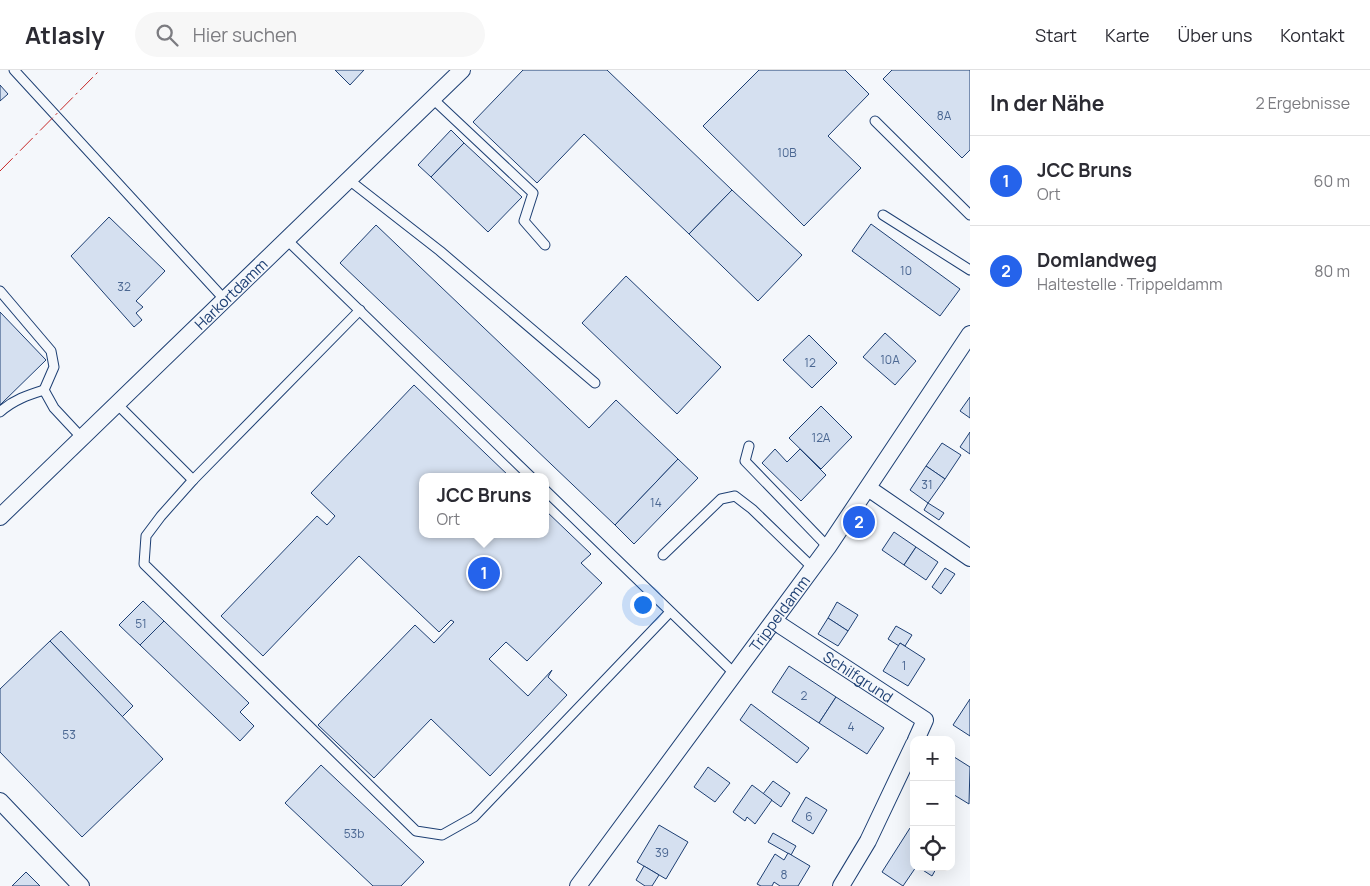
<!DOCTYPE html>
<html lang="de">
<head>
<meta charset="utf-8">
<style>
  body { margin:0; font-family:Manrope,sans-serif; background:#f7f7f7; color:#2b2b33 }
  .controls { position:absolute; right:15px; bottom:15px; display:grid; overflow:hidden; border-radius:10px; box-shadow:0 5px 20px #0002 }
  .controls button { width:45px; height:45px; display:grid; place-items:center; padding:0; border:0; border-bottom:1px solid #e1e1e2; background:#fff; color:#2b2b33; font:25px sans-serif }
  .you { position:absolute; left:642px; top:534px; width:18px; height:18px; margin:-12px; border:4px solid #fff; border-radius:50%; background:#1a73e8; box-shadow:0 0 0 8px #1a73e833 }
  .badge { display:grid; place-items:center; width:32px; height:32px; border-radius:50%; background:#2563eb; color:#fff; font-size:16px; font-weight:700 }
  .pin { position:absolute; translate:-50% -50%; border:2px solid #fff; box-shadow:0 1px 5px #0006 }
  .popup { position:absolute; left:419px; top:403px; width:130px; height:65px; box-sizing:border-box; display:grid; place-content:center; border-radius:10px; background:#fff; filter:drop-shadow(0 1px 4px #0005); font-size:16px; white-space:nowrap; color:#7c7c81 }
  .popup b { font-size:19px; color:#2b2b33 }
  .popup::after { content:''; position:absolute; left:50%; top:100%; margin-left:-10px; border:10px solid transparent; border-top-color:#fff }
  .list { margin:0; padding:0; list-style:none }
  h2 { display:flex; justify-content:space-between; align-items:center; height:65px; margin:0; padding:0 20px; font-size:21px }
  h2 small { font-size:16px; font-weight:400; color:#7c7c81 }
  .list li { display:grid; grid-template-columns:32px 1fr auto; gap:15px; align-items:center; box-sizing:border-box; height:90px; padding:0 20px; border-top:1px solid #e1e1e2 }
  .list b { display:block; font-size:19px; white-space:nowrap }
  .list p { margin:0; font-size:16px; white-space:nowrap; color:#7c7c81 }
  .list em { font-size:16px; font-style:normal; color:#7c7c81 }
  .icon { flex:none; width:28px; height:28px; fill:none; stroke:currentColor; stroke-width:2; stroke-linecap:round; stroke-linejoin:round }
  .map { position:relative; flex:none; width:970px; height:816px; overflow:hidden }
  header { display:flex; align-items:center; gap:30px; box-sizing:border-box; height:70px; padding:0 25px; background:#fff; border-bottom:1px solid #e1e1e2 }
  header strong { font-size:24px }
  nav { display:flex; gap:28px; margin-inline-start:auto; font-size:18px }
  .search { width:350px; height:45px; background:#f7f7f7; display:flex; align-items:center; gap:12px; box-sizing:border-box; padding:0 18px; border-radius:28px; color:#7c7c81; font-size:19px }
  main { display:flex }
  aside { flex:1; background:#fff }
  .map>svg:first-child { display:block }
</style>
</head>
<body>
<header>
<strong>Atlasly</strong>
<div class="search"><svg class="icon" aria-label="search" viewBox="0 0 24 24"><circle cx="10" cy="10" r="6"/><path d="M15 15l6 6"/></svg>Hier suchen</div>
<nav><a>Start</a><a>Karte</a><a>Über uns</a><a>Kontakt</a></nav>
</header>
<main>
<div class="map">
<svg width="970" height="816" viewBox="0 0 970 816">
  <rect width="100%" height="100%" fill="#f4f7fb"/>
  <g fill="#d5e0f0" stroke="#1d3f73">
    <path d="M335,0H364L350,15Z"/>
    <path d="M523,0H607L732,120L689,164L584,64L537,113L473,52Z"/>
    <path d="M759,0H845L869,24L828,66L861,98L804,156L703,56Z"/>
    <path d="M892,0H970V80L962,88L883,9Z"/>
    <path d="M0,15L8,24L0,31Z"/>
    <path d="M451,60L464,73L431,107L418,95Z"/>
    <path d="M464,73L522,127L488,162L431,107Z"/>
    <path d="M732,120L802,185L758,231L689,164Z"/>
    <path d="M109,147L165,201L136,231L143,237L136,243L142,250L134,257L71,186Z"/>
    <path d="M871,154L960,219L940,246L852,181Z"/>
    <path d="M376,155L589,358L616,330L678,389L615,455L340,193Z"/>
    <path d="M626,206L721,297L677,344L582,253Z"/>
    <path d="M0,242L46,290L0,335Z"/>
    <path d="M885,263L916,291L895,315L863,287Z"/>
    <path d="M809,265L837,293L812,318L783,290Z"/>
    <path d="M414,315L510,407H423V464H545V440L591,484L581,493L602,513L527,591L506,572L489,589L528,626L552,600L548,607L567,625L490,706L431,649L374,708L318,655L415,555L434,573L454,552L451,550L439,562L359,486L263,586L221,546L317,446L327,455L335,446L311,423Z"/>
    <path d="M970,327V348L960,341Z"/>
    <path d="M821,336L852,367L821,399L789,368Z"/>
    <path d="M970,362V384L960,377Z"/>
    <path d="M942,373L961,385L945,409L926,396Z"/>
    <path d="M775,379L787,392L800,379L826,405L801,431L762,393Z"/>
    <path d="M678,389L698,408L634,474L615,455Z"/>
    <path d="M926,396L945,409L928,433L910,420Z"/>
    <path d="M928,433L944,443L939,450L924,440Z"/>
    <path d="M894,462L916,477L904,495L882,480Z"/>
    <path d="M916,477L938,492L926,510L904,495Z"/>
    <path d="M945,498L955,504L941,524L932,517Z"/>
    <path d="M143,531L164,551L140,575L119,555Z"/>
    <path d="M837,532L858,545L848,561L828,548Z"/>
    <path d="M828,548L848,561L838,576L818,564Z"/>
    <path d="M164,551L249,633L240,642L254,656L240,671L140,575Z"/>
    <path d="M896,556L912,565L905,576L900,573L899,576L888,569Z"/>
    <path d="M61,561L133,636L122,647L50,571Z"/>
    <path d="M50,571L163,689L82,767L0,682V619Z"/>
    <path d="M900,573L925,589L908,616L883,601Z"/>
    <path d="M789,596L836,627L819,653L772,622Z"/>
    <path d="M836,627L884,658L867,684L819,653Z"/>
    <path d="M970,629V666L953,655Z"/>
    <path d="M751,634L809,678L797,693L740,650Z"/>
    <path d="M951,685L970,697L969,734L951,723Z"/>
    <path d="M321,695L424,792L401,816H373L285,733Z"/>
    <path d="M708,697L730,713L715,732L694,717Z"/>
    <path d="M773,711L790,723L781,737L763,724Z"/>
    <path d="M752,715L772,730L755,754L747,747L745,751L733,742Z"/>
    <path d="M806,727L827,740L813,764L792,751Z"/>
    <path d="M659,755L688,772L666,809L637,792Z"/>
    <path d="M910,758L914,760V797H916L903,816L882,802Z"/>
    <path d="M773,763L796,776L791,785L768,772Z"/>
    <path d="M788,783L810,796L798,816H780L774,812L772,816H761L757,814L775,784L784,790Z"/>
    <path d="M644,796L659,805L652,816H645L636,810Z"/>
    <path d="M918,797H937L932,806Z"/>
    <path d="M26,802L40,816H12Z"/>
  </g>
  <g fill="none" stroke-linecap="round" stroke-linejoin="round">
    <defs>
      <g id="service">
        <path d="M14,0L225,230"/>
        <path d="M433,29L533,123L524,151L545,175"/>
        <path d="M875,51L970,145"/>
        <path d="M349,110L440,181L595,313"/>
        <path d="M883,145L970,200"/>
        <path d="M287,170L531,407"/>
        <path d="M0,221L51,281L54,297L44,320L54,338L82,368"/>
        <path d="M117,334L193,410L161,446L146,466L144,494L416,761L442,765L474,747L670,542"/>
        <path d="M0,342C13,330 28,325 44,320"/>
        <path d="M749,376L745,391L828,477"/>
        <path d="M193,410L360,240"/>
        <path d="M545,420L734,603"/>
        <path d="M663,485L721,429L735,426L752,439L813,498"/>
      </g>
      <g id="minor">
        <path d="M868,418L970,488"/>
        <path id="s1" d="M0,447L462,0"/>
        <path id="s2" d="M774,551L925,650L916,670"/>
        <path d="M0,731L81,816"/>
        <path id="s3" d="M578,816L828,477L970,264"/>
        <path d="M841,816L868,771L914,674"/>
      </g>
    </defs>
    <use href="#service" stroke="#1d3f73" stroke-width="11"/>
    <use href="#minor" stroke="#1d3f73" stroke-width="18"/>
    <use href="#service" stroke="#f4f7fb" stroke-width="9"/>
    <use href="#minor" stroke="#f4f7fb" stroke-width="16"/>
    <path stroke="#c62828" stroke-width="1" stroke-dasharray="18 4 2.5 4" stroke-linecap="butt" d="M0,101L100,0"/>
  </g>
  <g text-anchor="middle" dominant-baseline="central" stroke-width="4" stroke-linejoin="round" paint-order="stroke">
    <g font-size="12" fill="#4b6792">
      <text x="944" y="45">8A</text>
      <text x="787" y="82">10B</text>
      <text x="906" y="200">10</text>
      <text x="124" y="216">32</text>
      <text x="890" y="289">10A</text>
      <text x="810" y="292">12</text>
      <text x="821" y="367">12A</text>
      <text x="927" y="414">31</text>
      <text x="656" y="432">14</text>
      <text x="141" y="553">51</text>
      <text x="904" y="595">1</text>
      <text x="804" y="625">2</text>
      <text x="851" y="656">4</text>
      <text x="69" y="664">53</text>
      <text x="809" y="746">6</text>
      <text x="354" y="763">53b</text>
      <text x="662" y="782">39</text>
      <text x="784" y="804">8</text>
    </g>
    <g font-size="15" fill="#1d3f73" stroke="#f4f7fb">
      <text stroke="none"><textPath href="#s1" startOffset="321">Harkortdamm</textPath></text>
      <text stroke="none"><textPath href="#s3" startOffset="339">Trippeldamm</textPath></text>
      <text stroke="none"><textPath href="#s2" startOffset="101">Schilfgrund</textPath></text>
    </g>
  </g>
</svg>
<div class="controls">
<button>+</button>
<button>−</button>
<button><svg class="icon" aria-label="locate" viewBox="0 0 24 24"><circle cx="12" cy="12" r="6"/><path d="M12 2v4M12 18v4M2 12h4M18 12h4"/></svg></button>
</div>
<div class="you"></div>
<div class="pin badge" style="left:484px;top:503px">1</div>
<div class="popup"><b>JCC Bruns</b>Ort</div>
<div class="pin badge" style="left:859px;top:452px">2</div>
</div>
<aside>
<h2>In der Nähe<small>2 Ergebnisse</small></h2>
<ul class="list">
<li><span class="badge">1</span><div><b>JCC Bruns</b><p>Ort</p></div><em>60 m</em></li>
<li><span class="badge">2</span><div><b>Domlandweg</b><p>Haltestelle · Trippeldamm</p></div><em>80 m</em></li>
</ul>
</aside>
</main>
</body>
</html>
